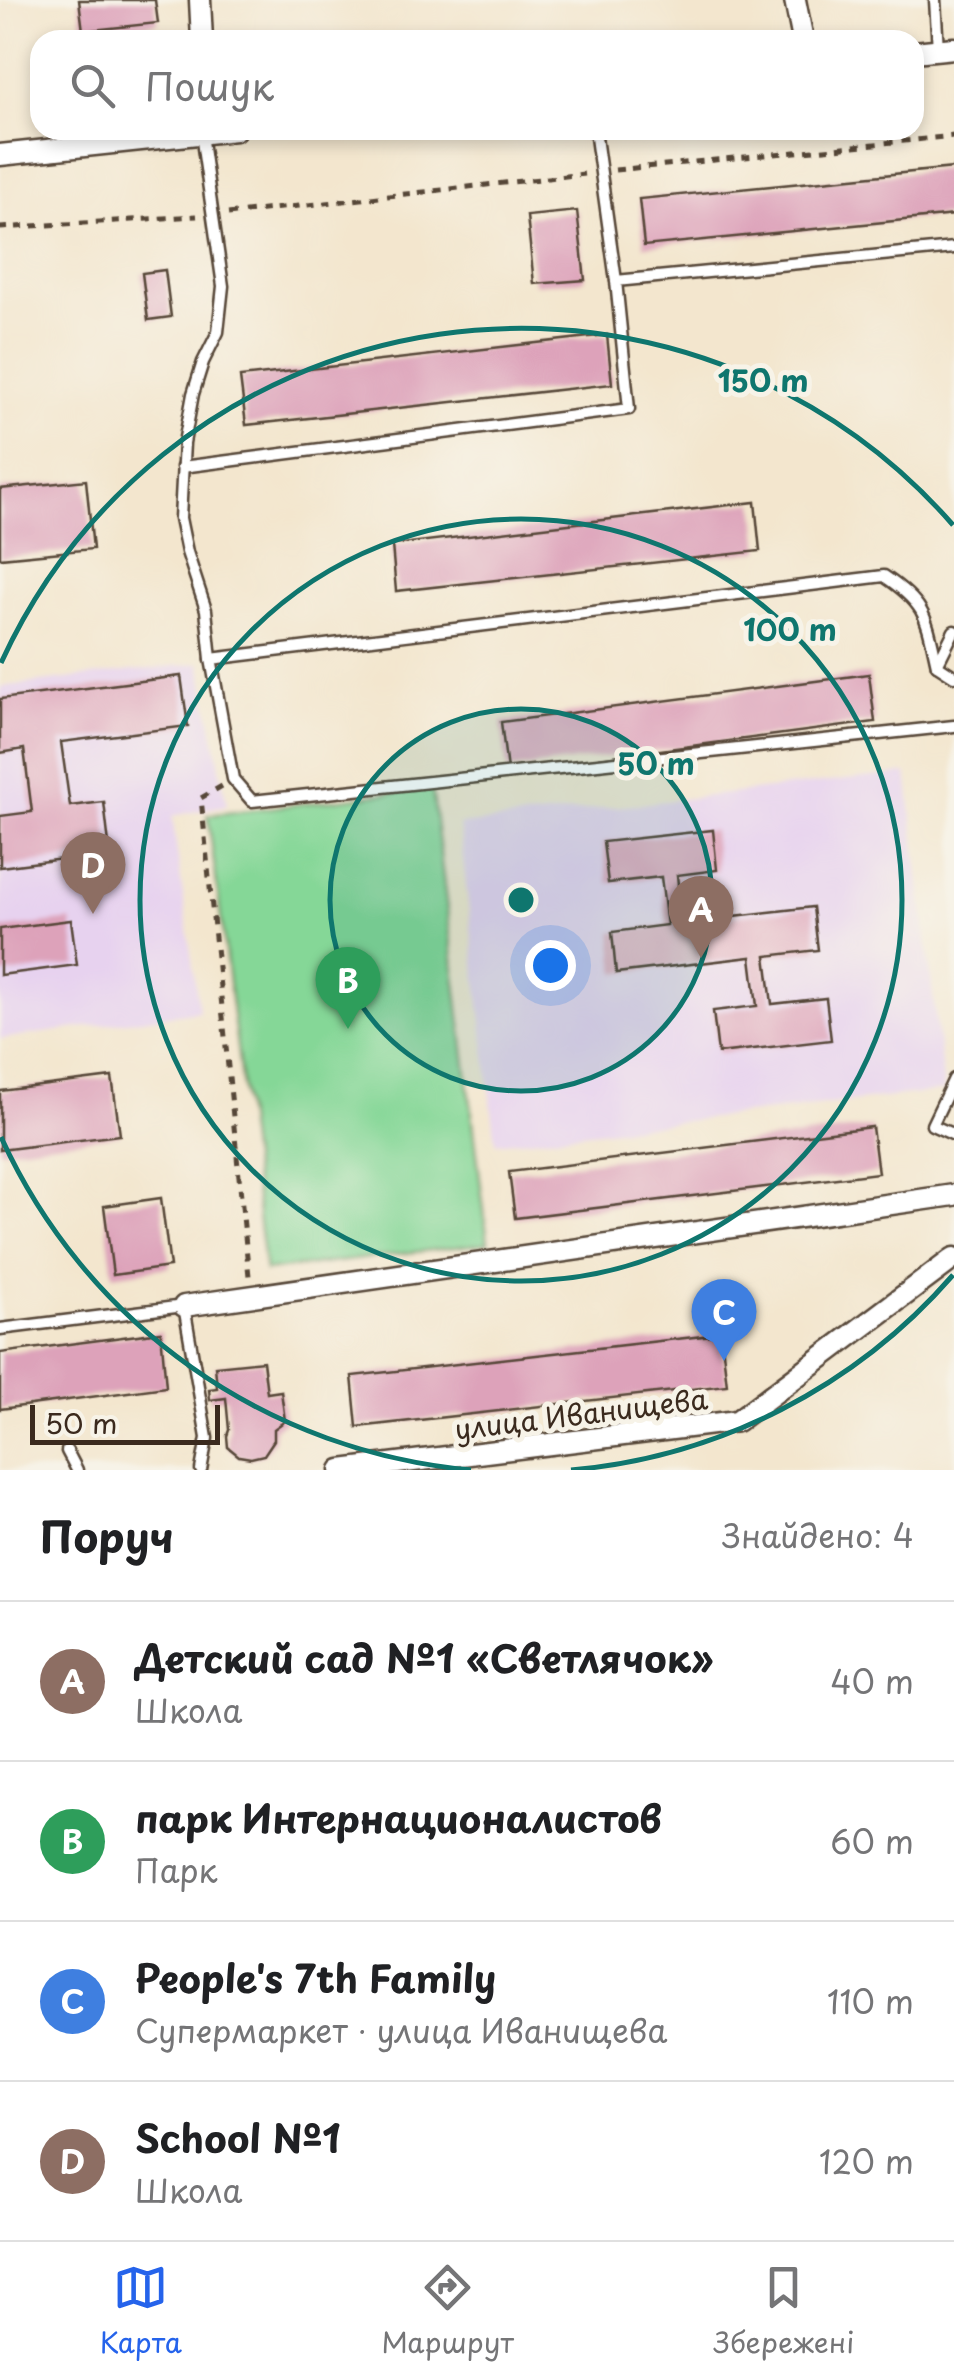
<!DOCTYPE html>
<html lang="uk">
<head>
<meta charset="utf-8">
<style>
  body { margin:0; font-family:"Playpen Sans",sans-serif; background:#f6f6f6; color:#202124 }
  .scale { position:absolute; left:30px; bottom:25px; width:190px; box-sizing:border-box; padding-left:10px; border:5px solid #3b2a1e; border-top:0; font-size:28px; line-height:35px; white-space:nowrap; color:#3b2a1e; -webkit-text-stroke:8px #f7f3e8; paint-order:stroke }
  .you { position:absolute; left:550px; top:965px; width:35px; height:35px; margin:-25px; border:8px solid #fff; border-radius:50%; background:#1a73e8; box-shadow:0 0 0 15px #1a73e833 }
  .badge { display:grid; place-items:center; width:65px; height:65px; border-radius:50%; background:#2563eb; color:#fff; font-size:32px; font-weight:700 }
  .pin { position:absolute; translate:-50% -82px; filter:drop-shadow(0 2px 5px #0008) }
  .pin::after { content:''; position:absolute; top:52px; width:35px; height:30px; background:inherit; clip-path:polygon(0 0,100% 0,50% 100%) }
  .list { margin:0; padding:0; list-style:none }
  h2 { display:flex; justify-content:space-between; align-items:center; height:130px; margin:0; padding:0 40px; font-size:42px }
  h2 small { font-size:32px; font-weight:400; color:#757577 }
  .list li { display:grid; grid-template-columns:65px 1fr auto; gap:30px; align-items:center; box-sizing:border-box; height:160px; padding:0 40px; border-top:2px solid #e0e0e0 }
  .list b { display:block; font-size:38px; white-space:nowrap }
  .list p { margin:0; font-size:32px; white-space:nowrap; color:#757577 }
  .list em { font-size:32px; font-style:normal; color:#757577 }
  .icon { flex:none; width:55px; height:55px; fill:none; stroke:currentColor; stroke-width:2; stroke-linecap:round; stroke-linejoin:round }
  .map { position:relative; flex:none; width:954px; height:1470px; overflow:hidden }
  .search { position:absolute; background:#fff; box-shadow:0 5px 15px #0003; left:30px; right:30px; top:30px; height:110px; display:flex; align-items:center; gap:25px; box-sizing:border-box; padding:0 35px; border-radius:30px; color:#757577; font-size:38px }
  .sheet { height:770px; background:#fff }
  nav { display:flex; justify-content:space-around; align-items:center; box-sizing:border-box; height:140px; border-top:2px solid #e0e0e0; background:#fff; font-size:28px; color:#757577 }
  nav a { display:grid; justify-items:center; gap:5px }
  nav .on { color:#2563eb }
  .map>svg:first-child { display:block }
</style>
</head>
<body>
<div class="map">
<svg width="954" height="1470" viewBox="0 0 954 1470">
  <rect width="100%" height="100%" fill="#f7f3e8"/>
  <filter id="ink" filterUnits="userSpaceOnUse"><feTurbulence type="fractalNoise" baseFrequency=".01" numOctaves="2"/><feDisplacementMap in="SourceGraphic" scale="20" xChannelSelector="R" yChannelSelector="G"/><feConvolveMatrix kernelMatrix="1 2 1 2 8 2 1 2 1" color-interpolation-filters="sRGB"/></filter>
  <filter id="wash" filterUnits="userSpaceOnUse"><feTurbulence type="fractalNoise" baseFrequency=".0048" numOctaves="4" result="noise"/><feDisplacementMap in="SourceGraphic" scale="40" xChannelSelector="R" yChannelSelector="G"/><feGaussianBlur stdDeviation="2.25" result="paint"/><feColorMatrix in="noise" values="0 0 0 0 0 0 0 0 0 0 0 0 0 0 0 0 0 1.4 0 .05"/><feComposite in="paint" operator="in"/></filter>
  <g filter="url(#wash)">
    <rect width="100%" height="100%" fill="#f3e6ce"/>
    <g fill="#e7d2ef">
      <path d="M200,663L227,805L172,816L199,1011L0,1039V687Z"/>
      <path d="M907,773L944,1091L496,1143L459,825Z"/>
    </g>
    <path fill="#85d797" stroke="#60805a" stroke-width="2.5" d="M432,788L488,1243L265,1271L208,815Z"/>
    <g id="blocks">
      <g fill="#dda2ba">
        <path d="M79,0H155L158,23L83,31Z"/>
        <path d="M954,168V215L644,246L639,199Z"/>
        <path d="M577,211L585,280L534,284L527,216Z"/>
        <path d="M165,270L171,317L148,320L142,273Z"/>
        <path d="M607,335L612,384L246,425L240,377Z"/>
        <path d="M86,480L93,549L0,558V489Z"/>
        <path d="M755,502L760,551L396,591L392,545Z"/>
        <path d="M869,674L875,722L507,770L501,722Z"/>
        <path d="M181,676L188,726L61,742L70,806L104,802L110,853L0,867V816L32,812L24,749L0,753V699Z"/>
        <path d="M713,830L717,870L677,875L682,922L813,907L818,950L766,956L772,1004L826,998L831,1040L718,1053L713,1011L757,1006L751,957L616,973L612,932L667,925L661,877L608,883L603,842Z"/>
        <path d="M71,920L77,965L0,975V929Z"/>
        <path d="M112,1077L120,1135L0,1150V1091Z"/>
        <path d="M872,1127L878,1173L515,1218L509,1172Z"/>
        <path d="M161,1198L170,1267L113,1275L104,1206Z"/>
        <path d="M161,1332L166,1387L0,1409V1353Z"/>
        <path d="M721,1334L727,1385L357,1427L352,1376Z"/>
        <path d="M263,1361L267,1393L281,1391L285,1421L274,1429V1440L264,1455L251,1458L239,1456L228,1447L227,1436L229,1430L226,1398L210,1400L209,1389L217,1388L215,1366Z"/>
      </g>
    </g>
  </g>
  <g filter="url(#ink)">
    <use href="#blocks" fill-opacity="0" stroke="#574638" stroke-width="2.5"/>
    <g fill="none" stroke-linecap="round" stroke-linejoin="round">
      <defs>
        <g id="lane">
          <path d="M935,0L938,49"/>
          <path d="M595,130L616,281L954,248"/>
          <path d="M201,134L223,286L218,332L203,362L193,394L184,443L180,518L187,552L206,610L211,659L233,779L252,801L954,726"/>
          <path d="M182,467L629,409L616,281"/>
          <path d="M211,659L884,576C927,605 926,617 937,665L954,676"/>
          <path d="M937,665L954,631"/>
          <path d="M954,1079L932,1125L954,1135"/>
          <path d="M0,1329L184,1306L207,1438L201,1470"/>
          <path d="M67,1451L77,1470"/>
        </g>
        <g id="street">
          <path d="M200,0L202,40"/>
          <path d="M795,0L803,40"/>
          <path d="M914,52L954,48"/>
          <path d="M0,155L235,130"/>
          <path d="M184,1306L954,1195"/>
          <path d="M341,1470L737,1421L954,1258"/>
        </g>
      </defs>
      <use href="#lane" stroke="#574638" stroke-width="15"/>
      <use href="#street" stroke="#574638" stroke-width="25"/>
      <g stroke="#574638" stroke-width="5" stroke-dasharray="8 8" stroke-linecap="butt">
        <path d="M615,170L954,136"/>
        <path d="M228,214L584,174"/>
        <path d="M0,228L197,216"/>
        <path d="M222,786L201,798L249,1276"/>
      </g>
      <use href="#lane" stroke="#fff" stroke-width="10"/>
      <use href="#street" stroke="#fff" stroke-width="20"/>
    </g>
  </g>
  <circle cx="521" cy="900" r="191" fill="#0f766e" fill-opacity=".12"/>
  <g fill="none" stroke="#0f766e" stroke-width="5">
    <circle cx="521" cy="900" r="191"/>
    <circle cx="521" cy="900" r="381"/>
    <path d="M953 1275A572 572 0 0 1 571 1470M471 1470A572 572 0 0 1 1 1137M1 663A572 572 0 0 1 953 525"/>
  </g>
  <g text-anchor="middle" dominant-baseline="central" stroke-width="10" stroke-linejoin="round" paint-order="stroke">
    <g font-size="28" fill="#3b2a1e" stroke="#f7f3e8">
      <text transform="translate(581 1413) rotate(-7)">улица Иванищева</text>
    </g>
  </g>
  <circle cx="521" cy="900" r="15" fill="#0f766e" stroke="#f7f3e8" stroke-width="5"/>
  <g font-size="30" text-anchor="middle" font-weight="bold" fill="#0f766e" stroke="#f7f3e8" stroke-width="10" stroke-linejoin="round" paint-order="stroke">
    <text x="763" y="392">150 m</text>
    <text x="790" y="641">100 m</text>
    <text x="656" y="775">50 m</text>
  </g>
</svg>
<div class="scale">50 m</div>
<div class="you"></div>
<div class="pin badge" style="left:701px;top:958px;background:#8d6e63">A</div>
<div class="pin badge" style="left:348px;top:1029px;background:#2e9e5b">B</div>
<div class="pin badge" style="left:724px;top:1361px;background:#3f7fe0">C</div>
<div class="pin badge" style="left:93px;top:914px;background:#8d6e63">D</div>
<div class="search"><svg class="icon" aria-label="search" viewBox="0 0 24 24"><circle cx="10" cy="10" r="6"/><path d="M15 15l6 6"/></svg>Пошук</div>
</div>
<section class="sheet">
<h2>Поруч<small>Знайдено: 4</small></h2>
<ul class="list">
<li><span class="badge" style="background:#8d6e63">A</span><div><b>Детский сад №1 «Светлячок»</b><p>Школа</p></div><em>40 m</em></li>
<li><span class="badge" style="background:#2e9e5b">B</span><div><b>парк Интернационалистов</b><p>Парк</p></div><em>60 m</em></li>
<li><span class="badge" style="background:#3f7fe0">C</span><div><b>People's 7th Family</b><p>Супермаркет · улица Иванищева</p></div><em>110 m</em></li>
<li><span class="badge" style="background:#8d6e63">D</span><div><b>School №1</b><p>Школа</p></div><em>120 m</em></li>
</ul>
</section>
<nav>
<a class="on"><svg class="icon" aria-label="map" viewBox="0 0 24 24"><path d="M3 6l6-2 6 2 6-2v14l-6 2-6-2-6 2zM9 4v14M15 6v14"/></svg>Карта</a>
<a><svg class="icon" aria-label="directions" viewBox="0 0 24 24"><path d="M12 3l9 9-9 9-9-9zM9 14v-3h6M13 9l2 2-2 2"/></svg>Маршрут</a>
<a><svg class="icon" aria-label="saved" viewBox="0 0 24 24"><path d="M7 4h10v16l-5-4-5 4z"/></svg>Збережені</a>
</nav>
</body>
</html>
